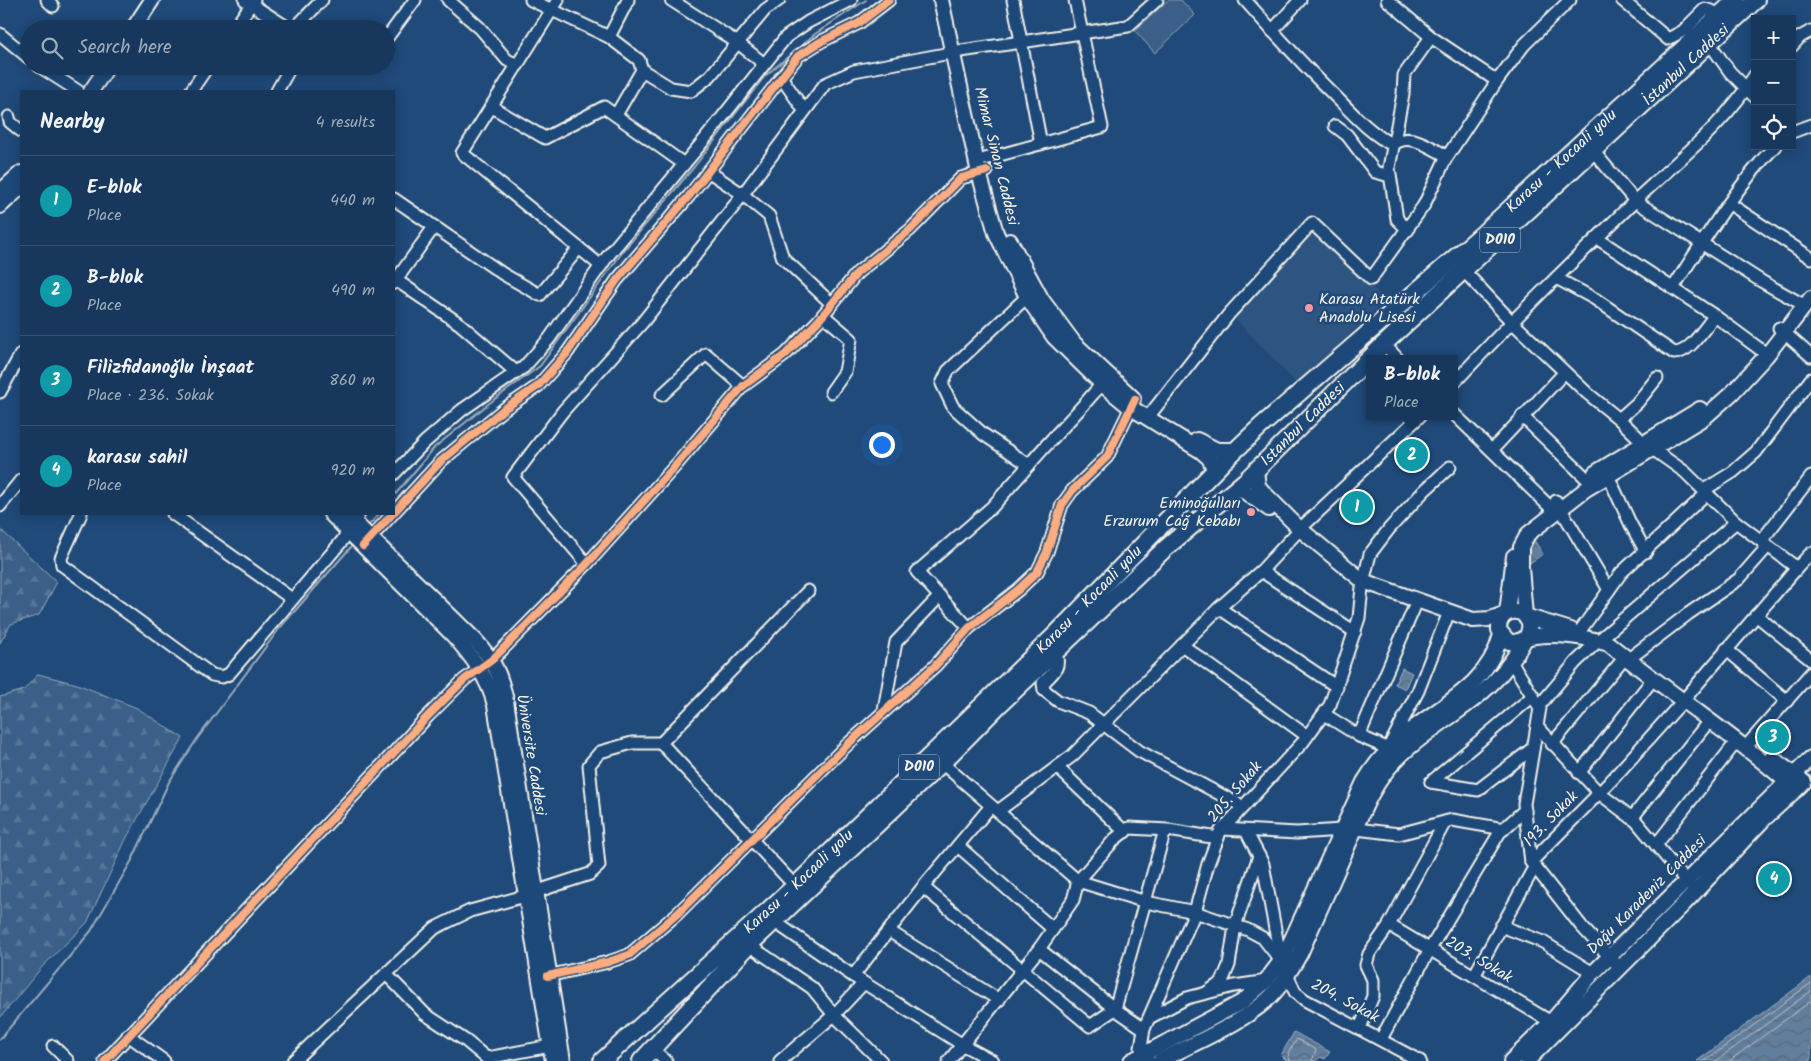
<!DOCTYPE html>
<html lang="en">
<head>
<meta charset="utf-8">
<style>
  body { margin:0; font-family:Kalam,sans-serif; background:#203f62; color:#f1f3f6 }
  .controls { position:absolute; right:15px; top:15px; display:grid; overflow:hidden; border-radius:0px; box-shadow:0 2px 12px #0003 }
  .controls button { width:45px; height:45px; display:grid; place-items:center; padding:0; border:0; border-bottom:1px solid #365272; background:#17385c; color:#f1f3f6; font:25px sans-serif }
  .you { position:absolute; left:881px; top:444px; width:18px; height:18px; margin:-12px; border:4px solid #fff; border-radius:50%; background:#1a73e8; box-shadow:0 0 0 8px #1a73e833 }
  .badge { display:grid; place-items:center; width:32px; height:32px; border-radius:50%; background:#90b9f0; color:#fff; font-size:16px; font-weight:700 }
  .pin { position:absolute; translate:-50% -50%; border:2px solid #fff; box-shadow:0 1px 5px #0006 }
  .popup { position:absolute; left:1366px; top:355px; width:92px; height:65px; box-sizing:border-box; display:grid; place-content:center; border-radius:0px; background:#17385c; filter:drop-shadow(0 1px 4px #0005); font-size:16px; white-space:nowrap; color:#9eacbb }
  .popup b { font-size:19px; color:#f1f3f6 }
  .popup::after { content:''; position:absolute; left:50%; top:100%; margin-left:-10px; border:10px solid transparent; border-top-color:#17385c }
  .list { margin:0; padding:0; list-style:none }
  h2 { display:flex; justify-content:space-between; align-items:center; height:65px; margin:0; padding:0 20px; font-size:21px }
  h2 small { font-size:16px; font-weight:400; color:#9eacbb }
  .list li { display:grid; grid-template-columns:32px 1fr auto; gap:15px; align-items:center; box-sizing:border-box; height:90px; padding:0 20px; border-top:1px solid #365272 }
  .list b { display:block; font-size:19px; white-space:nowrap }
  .list p { margin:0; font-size:16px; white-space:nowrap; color:#9eacbb }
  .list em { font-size:16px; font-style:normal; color:#9eacbb }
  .icon { flex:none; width:28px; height:28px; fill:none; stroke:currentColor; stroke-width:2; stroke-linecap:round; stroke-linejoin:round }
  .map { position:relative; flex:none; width:1811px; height:1061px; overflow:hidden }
  .search { position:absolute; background:#17385c; box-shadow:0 2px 12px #0003; left:20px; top:20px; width:375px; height:55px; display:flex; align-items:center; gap:12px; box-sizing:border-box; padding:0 18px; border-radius:28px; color:#9eacbb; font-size:19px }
  .panel { position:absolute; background:#17385c; box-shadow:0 2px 12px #0003; left:20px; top:90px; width:375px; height:425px; border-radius:0px }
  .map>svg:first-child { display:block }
</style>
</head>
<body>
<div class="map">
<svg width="1811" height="1061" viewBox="0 0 1811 1061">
  <defs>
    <pattern id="forest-firs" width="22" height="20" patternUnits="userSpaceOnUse" patternTransform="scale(1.25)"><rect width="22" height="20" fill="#3a5f88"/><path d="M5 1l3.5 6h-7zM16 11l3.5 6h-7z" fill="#577699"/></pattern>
    <pattern id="water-waves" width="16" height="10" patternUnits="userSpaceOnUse" patternTransform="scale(1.25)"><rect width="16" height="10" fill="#627e9d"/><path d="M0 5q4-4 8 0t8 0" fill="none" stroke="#58687a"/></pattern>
  </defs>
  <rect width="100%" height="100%" fill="#1f4a7a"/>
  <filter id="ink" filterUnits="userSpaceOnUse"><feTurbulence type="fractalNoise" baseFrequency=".02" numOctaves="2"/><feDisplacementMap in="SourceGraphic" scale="10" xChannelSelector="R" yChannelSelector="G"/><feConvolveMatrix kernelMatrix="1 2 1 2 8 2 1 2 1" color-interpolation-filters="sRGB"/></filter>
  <g filter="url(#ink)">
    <path fill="#2d5581" d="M1310,236H1315L1382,296V304L1297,384L1236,320V313Z"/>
    <path fill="#3a5f88" stroke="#97a8b8" d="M1168,0H1181L1195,15L1155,53L1135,31Z"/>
    <g fill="url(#forest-firs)" stroke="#97a8b8">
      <path d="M0,529L57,582L39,615L11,624L0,643Z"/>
      <path d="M38,674L77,684L137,708L183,738L127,837L87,923L42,967L0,1018V697L24,690Z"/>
    </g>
    <g fill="url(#water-waves)" stroke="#9cacbb">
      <path d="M1534,540L1543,554L1530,563L1526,544Z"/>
      <path d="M1402,668L1412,673L1405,689L1395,684Z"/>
      <path d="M1811,977V1061H1697Z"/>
      <path d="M1294,1032L1330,1052L1325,1059L1320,1057L1316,1061H1287L1281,1055Z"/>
    </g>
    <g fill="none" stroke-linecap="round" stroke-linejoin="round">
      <g stroke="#bac3ca" stroke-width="1">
        <path d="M1290,1061L1288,1053L1297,1039L1316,1050L1312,1061"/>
        <path d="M1705,1061L1811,983"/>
        <path d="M1716,1061L1811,991"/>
        <path d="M1729,1061L1811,1001"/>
      </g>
      <g stroke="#9cacbb" stroke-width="2">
        <path d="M394,496L435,447L492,401L540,366L624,250L694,167L765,76L815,34L866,0"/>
        <path d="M370,524L379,514"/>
        <path d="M0,1039L91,931L132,860L169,782L197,739L279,629L351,547"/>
      </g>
      <defs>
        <g id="minor">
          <path d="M47,0L53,6"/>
          <path d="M245,0L290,29"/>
          <path d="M448,0L480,28L507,60L518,65"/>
          <path d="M531,0L609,37"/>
          <path d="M558,0L462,153L601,266"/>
          <path d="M671,0L738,43L763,63"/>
          <path d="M1013,0L1041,144"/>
          <path d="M1245,0C1275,34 1305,67 1337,98C1354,115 1371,134 1393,145C1409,130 1432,149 1447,156"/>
          <path d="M1387,0L1431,37L1497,81"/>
          <path d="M1622,0L1668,39L1683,31L1705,9L1720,14"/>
          <path d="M234,29L254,0"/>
          <path d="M294,29L322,0"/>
          <path d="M1272,31L1300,0"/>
          <path d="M0,34L29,58"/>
          <path d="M386,39L415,0"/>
          <path d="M1710,44L1730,72L1755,97"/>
          <path d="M1792,46L1800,37L1811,31"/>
          <path d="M39,66L78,91"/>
          <path d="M642,70L671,88L691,91L710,76L765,10L779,0"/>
          <path d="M781,77L804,110"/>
          <path d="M191,91L208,66"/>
          <path d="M277,91L291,66"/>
          <path d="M492,107L545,138L604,107L684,164"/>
          <path d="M616,115L642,70L639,60L609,37L628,0"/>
          <path d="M9,117L10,122L21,131"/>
          <path d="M1335,126L1347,135L1375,172L1390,176"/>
          <path d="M1792,132L1811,125"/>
          <path d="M1594,152L1635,201L1761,281L1800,303"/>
          <path d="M985,159L1102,127L1075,0"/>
          <path d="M708,171L742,194L769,216L783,258L832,304"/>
          <path d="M394,199L503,274L540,295L579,248"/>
          <path d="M1730,204L1811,258"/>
          <path d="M1408,230L1397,219L1389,168L1403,94L1404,75L1431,37"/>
          <path d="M1598,239L1715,316L1761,350"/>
          <path d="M1465,272L1511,321L1587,393L1619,419L1644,443L1685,472L1736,522L1797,568L1811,553"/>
          <path d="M1556,278L1595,299L1674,353C1691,353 1704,327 1715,316"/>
          <path d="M396,280L460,324L516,372"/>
          <path d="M394,283L434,227"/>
          <path d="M1673,288C1704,240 1736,187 1775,146"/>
          <path d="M1032,292L948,371L942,384L953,407L983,434L1029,465C1054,435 1083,408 1107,377"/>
          <path d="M823,315L851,339L845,372L831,392"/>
          <path d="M1779,328L1811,356"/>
          <path d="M1384,344L1398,359"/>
          <path d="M1454,383C1512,320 1573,261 1634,202C1677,160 1722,128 1755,75"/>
          <path d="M0,392L21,354"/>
          <path d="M662,395L706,354L743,386"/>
          <path d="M1152,412L1229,314L1312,223L1371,279L1424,205L1445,160L1497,81L1524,45L1570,0"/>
          <path d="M1454,414L1550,507"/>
          <path d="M1522,416L1586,478"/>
          <path d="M1619,419L1637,403L1657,378"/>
          <path d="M1492,450L1564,373"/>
          <path d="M1605,469L1631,525L1646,552"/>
          <path d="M394,474L425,442L462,410L524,367L549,339L607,257L705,139L786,37L808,22L851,0"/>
          <path d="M1704,490L1733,472L1756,452L1811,379"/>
          <path d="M1556,501L1609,590"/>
          <path d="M0,506L21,480"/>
          <path d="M81,514L61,558L62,565L212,675L222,677L229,674L342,541L359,514"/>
          <path d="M173,514L292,599"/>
          <path d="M1762,540L1811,477"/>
          <path d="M365,544L441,461L504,409L538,386L567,353L617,280L689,196L798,56L822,41L859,23L889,0"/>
          <path d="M587,564L513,477L563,411L642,323L734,206L825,84L854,71L961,51L1128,26L1157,0"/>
          <path d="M1261,571L1355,632"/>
          <path d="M1219,608L1337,687"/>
          <path d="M1756,615L1811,660"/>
          <path d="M969,628L917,572L992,507L1029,465"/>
          <path d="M1580,631L1621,573L1707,493"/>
          <path d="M1182,645L1307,736"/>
          <path d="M1726,649L1787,701"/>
          <path d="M1056,653C1061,668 1053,673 1043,683L1044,690L1058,701L1089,713L1139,751L1242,806"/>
          <path d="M1634,655L1688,614L1739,579L1768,546"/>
          <path d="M1511,661L1540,708L1524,804L1531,862"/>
          <path d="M1539,706L1576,662L1598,641L1736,522"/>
          <path d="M884,710L896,642L940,596"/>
          <path d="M1324,714L1359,736L1389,749"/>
          <path d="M1537,726L1599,793L1636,821L1691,887"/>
          <path d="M1359,736L1417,601"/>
          <path d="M1750,742L1811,673"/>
          <path d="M1552,744L1625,657"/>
          <path d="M1390,745L1418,691L1449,612"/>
          <path d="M942,763L1078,881L1146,902L1195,912L1248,930L1263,938L1281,961L1295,992L1305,1000L1420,1061"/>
          <path d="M1057,767L1125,832"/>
          <path d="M1579,773L1653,679"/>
          <path d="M1431,782L1533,696"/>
          <path d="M1431,782L1478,790L1533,748"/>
          <path d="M991,806L923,887L853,976L963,1045L993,1061"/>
          <path d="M998,811L1072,756L1219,608L1261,571L1300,529L1420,416"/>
          <path d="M1632,818L1709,721"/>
          <path d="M1222,829L1297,833L1356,829L1399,834L1452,820L1504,829"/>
          <path d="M1165,830L1115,1009L1039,949L1073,900L1078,881L1115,839L1129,828L1168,830L1218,838"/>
          <path d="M1246,831L1263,864L1280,956"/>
          <path d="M1656,845L1737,741"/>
          <path d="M958,846L1053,929"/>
          <path d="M795,886L661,743L808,591"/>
          <path d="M923,887L1090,1026L1115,1009L1144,1029"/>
          <path d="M535,892L590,874L599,866L589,765L600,752L632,743H661"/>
          <path d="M775,922L853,976"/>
          <path d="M1389,925L1551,1022"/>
          <path d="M1501,926L1543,942L1593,973"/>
          <path d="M889,931L999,1000"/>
          <path d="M749,945L812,988L834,1015L863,984"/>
          <path d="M1620,968L1582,927L1531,862L1609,783L1682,702L1797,568"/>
          <path d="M386,974L425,1014L466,1041L490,1061"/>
          <path d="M548,976L608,962L629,955L677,914L848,744L935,666L969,628L1018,590L1037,572L1047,552L1062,505L1072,491L1107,457L1134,401"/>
          <path d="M1474,976L1535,866"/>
          <path d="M1206,993L1222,982L1229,965L1235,926L1259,856"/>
          <path d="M1149,1018L1187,998L1234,986L1268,981"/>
          <path d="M1360,1028L1373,996V980L1366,965L1369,954L1389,925L1445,822"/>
          <path d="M128,1035L164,1061"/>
          <path d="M1381,1039L1430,949L1500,832L1525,810"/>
          <path d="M53,1046L68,1061"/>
          <path d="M652,1049L666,1061"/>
          <path d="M487,1058L550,1046"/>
          <path d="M105,1061L428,716L464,680L493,659L587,564L677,464L743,386L785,355L819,320L857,273L910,230L961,178L987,171"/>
          <path d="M293,1061L435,928L470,911L525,896"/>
          <path d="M780,1061L834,1015L881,1061"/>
          <path d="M949,1061L1039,949"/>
          <path d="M1149,1061L1141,1048L1144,1029L1195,912L1208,864L1220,832L1303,742L1330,705L1359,618L1362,587L1370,554L1389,529L1424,491L1450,467"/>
        </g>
        <g id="major">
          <path d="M941,0L979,173L996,233L1027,297L1054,337L1102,384L1130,407L1201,451L1209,458L1215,470"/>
          <path d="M133,29L152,0"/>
          <path d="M91,91L108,66"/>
          <path d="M0,192L21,173"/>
          <path d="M0,206L21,187"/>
          <path d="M1010,241L1042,300L1074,343L1133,398"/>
          <path d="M1197,440L1217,450H1236"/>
          <path d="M1256,470L1258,486L1264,493L1300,529L1363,581L1473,620L1490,619L1507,613L1514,556"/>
          <path d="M1595,473L1700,409"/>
          <path d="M1234,490L1241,489L1269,509"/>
          <path d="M331,514L452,634C471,655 488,677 495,705L553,1061"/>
          <path d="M346,514L475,640C494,661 500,673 506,701L563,1061"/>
          <path d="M1571,630L1525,616L1521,567V547L1528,534L1586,489L1705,417L1732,393L1766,356L1811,298"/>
          <path d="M1772,758L1804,782"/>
          <path d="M1131,1061L1242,1002L1265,982L1281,961L1291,941L1364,782C1376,762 1389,747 1407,733C1444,703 1488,685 1501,635"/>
          <path d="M1160,1061C1193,1043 1246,1022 1271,996C1283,984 1291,969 1300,954C1315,920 1331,885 1346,850C1360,818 1372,783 1398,758C1431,724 1480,704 1508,665C1514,658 1528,637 1529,629C1533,608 1498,604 1499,630L1509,642C1519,643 1526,637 1535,636C1558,633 1587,637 1609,644C1670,694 1737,737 1796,790"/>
          <path d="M1511,1061L1551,1022L1593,973L1811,758"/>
          <path d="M1527,1061L1683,905L1763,820L1801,785"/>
        </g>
        <g id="highway">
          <path id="s1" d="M602,1061L795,886L906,779L1055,635L1224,461L1261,426L1480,236L1736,0"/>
          <path id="s2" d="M641,1061L749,945L942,763L998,706L1168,546L1245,481L1384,344L1756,0"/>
        </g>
      </defs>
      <use href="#minor" stroke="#f4f1e8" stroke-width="15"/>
      <use href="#major" stroke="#f4f1e8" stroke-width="18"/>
      <use href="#highway" stroke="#f4f1e8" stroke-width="20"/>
      <use href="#minor" stroke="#1f4a7a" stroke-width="11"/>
      <use href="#major" stroke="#1f4a7a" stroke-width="14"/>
      <use href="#highway" stroke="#1f4a7a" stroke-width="16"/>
      <defs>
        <g id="cycleway">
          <path d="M363,546L441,461L504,409L538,386L567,353L617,280L689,196L798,56L822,41L859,23L889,0"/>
          <path d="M548,976L608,962L629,955L677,914L848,744L935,666L969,628L1018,590L1037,572L1047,552L1062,505L1072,491L1107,457L1135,399"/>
          <path d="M105,1061L428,716L464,680L493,659L587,564L677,464L743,386L785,355L819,320L857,273L910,230L961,178L987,171"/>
        </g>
      </defs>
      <use href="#cycleway" stroke="#1f4a7a" stroke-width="11"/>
      <use href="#cycleway" stroke="#ffac80" stroke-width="8"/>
    </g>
  </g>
  <g fill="#ff9aa2" stroke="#1f4a7a" stroke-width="2">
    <circle cx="1309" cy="308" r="5"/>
    <circle cx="1251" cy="512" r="5"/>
  </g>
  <g text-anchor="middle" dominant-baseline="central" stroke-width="5" stroke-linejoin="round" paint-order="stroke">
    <g fill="#1f4a7a" stroke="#b4bfc7" stroke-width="1">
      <rect x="1480" y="227.5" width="40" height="25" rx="4"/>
      <rect x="899" y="754.5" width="40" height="25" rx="4"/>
    </g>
    <g font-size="15" font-weight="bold" fill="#f4f1e8">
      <text x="1500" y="240">D010</text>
      <text x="919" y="767">D010</text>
    </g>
    <g font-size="16" fill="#f4f1e8" stroke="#1f4a7a">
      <text stroke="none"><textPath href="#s2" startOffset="1444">İstanbul Caddesi</textPath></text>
      <text transform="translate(996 156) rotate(76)">Mimar Sinan Caddesi</text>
      <text stroke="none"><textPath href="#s1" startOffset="1316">Karasu - Kocaali yolu</textPath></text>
      <text stroke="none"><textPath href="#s2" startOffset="919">İstanbul Caddesi</textPath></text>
      <text stroke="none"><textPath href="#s1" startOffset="671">Karasu - Kocaali yolu</textPath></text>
      <text transform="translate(531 755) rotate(81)">Üniversite Caddesi</text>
      <text transform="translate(1235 792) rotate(-50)">205. Sokak</text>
      <text transform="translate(1551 819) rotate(-46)">193. Sokak</text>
      <text stroke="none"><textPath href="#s1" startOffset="266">Karasu - Kocaali yolu</textPath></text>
      <text transform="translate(1647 895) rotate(-45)">Doğu Karadeniz Caddesi</text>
      <text transform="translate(1479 960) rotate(31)">203. Sokak</text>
      <text transform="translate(1345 1001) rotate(28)">204. Sokak</text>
    </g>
    <g font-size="16" fill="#f4f1e8" stroke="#1f4a7a" text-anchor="start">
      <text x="1319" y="299">Karasu Atatürk<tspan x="1319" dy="18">Anadolu Lisesi</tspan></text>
      <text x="1241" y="503" text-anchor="end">Eminoğulları<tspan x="1241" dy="18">Erzurum Cağ Kebabı</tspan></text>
    </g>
  </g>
</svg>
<div class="controls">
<button>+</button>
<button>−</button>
<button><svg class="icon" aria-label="locate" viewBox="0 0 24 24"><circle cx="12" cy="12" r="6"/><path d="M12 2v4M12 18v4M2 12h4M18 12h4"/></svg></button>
</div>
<div class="you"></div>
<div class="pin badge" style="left:1357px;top:507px;background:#0f9aa8">1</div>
<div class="pin badge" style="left:1412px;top:455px;background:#0f9aa8">2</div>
<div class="popup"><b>B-blok</b>Place</div>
<div class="pin badge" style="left:1773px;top:737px;background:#0f9aa8">3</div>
<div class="pin badge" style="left:1774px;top:879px;background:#0f9aa8">4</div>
<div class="search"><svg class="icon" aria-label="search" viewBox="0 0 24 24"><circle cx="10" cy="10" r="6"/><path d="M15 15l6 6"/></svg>Search here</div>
<section class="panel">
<h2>Nearby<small>4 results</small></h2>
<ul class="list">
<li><span class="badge" style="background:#0f9aa8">1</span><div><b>E-blok</b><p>Place</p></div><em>440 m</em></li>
<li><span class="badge" style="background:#0f9aa8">2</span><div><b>B-blok</b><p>Place</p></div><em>490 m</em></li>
<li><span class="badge" style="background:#0f9aa8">3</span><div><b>Filizfidanoğlu İnşaat</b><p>Place · 236. Sokak</p></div><em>860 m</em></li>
<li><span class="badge" style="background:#0f9aa8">4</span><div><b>karasu sahil</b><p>Place</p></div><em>920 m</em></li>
</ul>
</section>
</div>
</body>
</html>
